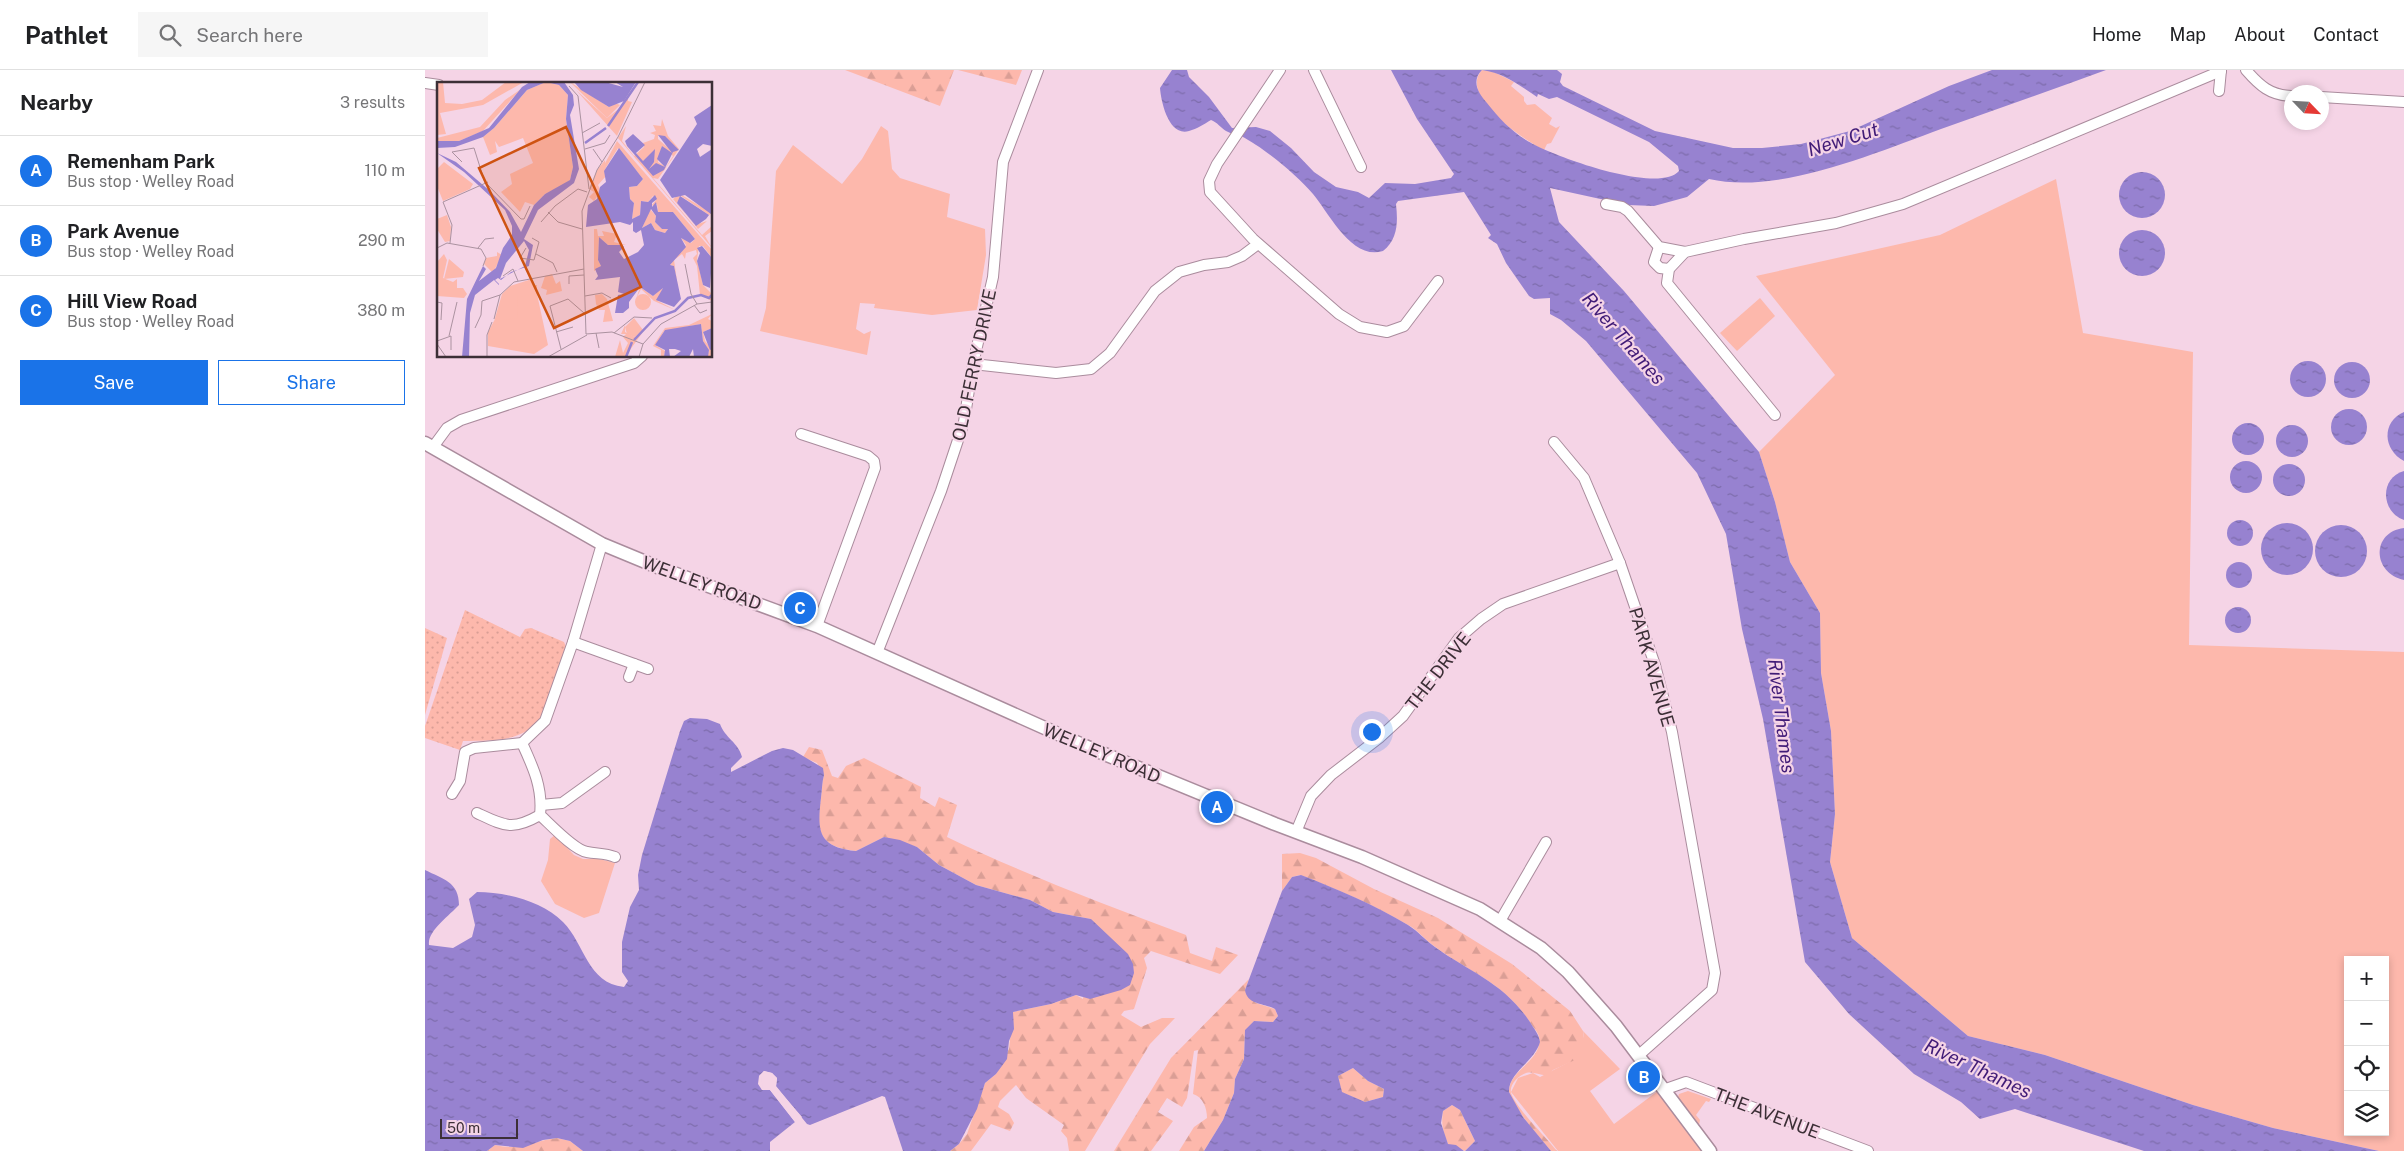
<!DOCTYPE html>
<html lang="en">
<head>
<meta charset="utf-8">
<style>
  body { margin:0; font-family:"Public Sans",sans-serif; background:#f6f6f6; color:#202124 }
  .controls { position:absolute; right:15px; bottom:15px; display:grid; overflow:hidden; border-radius:0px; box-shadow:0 2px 8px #0003 }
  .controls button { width:45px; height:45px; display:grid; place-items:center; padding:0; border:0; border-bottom:1px solid #e0e0e0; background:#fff; color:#202124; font:25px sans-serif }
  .compass { position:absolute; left:1859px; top:15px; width:45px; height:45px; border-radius:50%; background:#fff; box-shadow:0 2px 8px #0003; rotate:115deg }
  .scale { position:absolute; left:15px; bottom:12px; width:78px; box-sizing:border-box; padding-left:5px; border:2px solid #3c2f36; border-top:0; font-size:14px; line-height:18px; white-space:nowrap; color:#3c2f36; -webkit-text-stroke:4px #f5d4e6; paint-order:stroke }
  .you { position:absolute; left:946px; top:661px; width:18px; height:18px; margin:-12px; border:4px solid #fff; border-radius:50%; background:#1a73e8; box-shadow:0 0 0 8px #1a73e833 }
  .badge { display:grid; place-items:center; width:32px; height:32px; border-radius:50%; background:#1a73e8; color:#fff; font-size:16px; font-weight:700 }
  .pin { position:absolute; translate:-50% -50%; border:2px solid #fff; box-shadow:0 1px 5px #0006 }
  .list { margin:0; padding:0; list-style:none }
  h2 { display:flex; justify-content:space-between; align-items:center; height:65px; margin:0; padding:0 20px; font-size:21px }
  h2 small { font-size:16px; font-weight:400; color:#757577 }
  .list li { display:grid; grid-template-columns:32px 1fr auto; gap:15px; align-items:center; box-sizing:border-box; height:70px; padding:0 20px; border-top:1px solid #e0e0e0 }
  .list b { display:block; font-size:19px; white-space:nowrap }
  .list p { margin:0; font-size:16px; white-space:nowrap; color:#757577 }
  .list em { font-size:16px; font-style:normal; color:#757577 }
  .actions { display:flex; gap:10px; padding:15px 20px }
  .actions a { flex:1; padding:11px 0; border:1px solid #1a73e8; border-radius:0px; text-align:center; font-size:18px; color:#1a73e8 }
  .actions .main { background:#1a73e8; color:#fff }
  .icon { flex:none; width:28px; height:28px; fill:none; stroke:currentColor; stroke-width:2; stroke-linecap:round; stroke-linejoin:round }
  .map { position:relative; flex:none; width:1979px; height:1081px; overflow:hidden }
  header { display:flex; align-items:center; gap:30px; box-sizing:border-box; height:70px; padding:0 25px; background:#fff; border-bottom:1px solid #e0e0e0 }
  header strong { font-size:24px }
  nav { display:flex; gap:28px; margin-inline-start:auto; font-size:18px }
  .search { width:350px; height:45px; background:#f6f6f6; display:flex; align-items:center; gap:12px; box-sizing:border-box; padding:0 18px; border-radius:0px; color:#757577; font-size:19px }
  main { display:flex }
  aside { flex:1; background:#fff }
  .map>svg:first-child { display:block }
</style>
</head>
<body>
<header>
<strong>Pathlet</strong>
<div class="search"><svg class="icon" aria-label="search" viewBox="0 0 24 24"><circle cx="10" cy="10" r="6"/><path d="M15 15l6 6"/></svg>Search here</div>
<nav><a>Home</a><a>Map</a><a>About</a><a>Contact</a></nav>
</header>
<main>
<aside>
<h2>Nearby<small>3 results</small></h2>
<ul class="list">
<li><span class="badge">A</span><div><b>Remenham Park</b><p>Bus stop · Welley Road</p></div><em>110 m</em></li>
<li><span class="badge">B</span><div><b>Park Avenue</b><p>Bus stop · Welley Road</p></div><em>290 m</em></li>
<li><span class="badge">C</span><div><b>Hill View Road</b><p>Bus stop · Welley Road</p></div><em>380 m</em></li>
</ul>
<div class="actions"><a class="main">Save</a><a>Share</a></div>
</aside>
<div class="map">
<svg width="1979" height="1081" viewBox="0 0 1979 1081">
  <defs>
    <pattern id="forest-firs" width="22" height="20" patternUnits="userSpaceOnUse" patternTransform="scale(1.25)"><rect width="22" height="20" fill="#fdb8ac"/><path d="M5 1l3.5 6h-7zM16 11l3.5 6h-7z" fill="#da9e95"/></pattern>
    <pattern id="park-dots" width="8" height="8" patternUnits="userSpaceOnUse" patternTransform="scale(1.25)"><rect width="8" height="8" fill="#fdb8ac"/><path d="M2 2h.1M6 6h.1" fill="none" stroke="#da9e95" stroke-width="1.8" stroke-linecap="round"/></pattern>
    <pattern id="water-ripples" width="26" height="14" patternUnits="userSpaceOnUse" patternTransform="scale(1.25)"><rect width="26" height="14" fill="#9782d0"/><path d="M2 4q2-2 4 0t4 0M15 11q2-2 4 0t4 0" fill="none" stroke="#7c6baa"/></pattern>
  </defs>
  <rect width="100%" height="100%" fill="#f5d4e6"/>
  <g fill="#fdb8ac" fill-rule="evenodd">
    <path d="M1057,0L1069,2L1089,12L1086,16L1099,27V31L1102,35L1110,34L1127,48L1124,54L1131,58L1135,56L1126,73L1122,74L1119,80C1099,70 1033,26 1057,0Z"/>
    <path d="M456,56L463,61L467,99L475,108L525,124L522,147L560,159L561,185L552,240L507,245L449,238L450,234L435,233L431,259L439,264L446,261L442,285L335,261L341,238L351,101L368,75L417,114L437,89Z"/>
    <path d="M1631,109L1658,263L1768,282L1764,575L1979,582V1081H1954L1848,1058L1768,1035L1620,985L1543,966L1427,868L1405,792L1410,744L1406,661L1396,603L1395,543L1365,492L1350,432L1334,382L1410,305L1331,206L1515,165ZM1923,890H1960V1062H1923Z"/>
    <path d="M1335,228L1350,246L1312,281L1295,263Z"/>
    <path d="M130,765L149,785L158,789H174L190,793L174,843L159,848L130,834L116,811L123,790L125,769Z"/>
    <path d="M1158,961L1195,999L1165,1021L1189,1054L1238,1017L1285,1081H1133L1086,1022L1093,1008L1108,1003L1115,1007L1150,989L1159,967Z"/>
    <path d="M1263,1021L1286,1029L1284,1032L1281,1031L1271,1045L1275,1050L1273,1060L1252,1030L1254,1024Z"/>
  </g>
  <g fill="url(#forest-firs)">
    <path d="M420,0H529L515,36Z"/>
    <path d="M533,0H597L591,15Z"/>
    <path d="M384,677L397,680L407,706L413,708L421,696L439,688L496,717L495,728L510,737L514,727L532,735L522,767C601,805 681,835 761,865L765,883L787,891L791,877L813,885L795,904L726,881L719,888L722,898L709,939L699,941L696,945L716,957L737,948H750L725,974L660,1081H644L642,1068L636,1061L639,1055L601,1028L591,1015L575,1031L573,1037L584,1044L589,1053L585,1061L566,1054L546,1081H525L534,1074L542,1064L560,1013L571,1004L584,979L588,942L626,934L651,925L658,929L666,849L628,842L605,830L551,815L514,795L492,777L459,767L431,781C393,777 391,761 396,728C397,720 397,712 399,705L392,693L378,687Z"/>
    <path d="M875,783L891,788L949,819L1013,848L1087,894L1145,941L1158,961L1160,976L1150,990L1128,1000L1123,1005C1115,1006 1109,1001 1101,1003C1093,1006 1084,1015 1086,1023C1091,1038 1121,1067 1132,1081H1126C1110,1062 1094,1045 1084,1022C1083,1000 1118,991 1114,967C1113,962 1107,956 1104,951C1078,912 1045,903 1009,876C1000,870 993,860 983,855C949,835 912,819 875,805L867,807L857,821V784Z"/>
    <path d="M824,909L820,920L831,933L850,939L853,946L848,952L829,951L820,961L819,989L810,1009L809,1023L798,1050L779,1081H754L769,1057L782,1048C782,1038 778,1027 768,1024L773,980L769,981L762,1028L757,1037L742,1028L733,1042L748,1051L726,1081H689L746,988Z"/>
    <path d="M928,998L943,1011L959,1019L958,1027L940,1032L916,1022L913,1006Z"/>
    <path d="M1027,1035L1035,1040L1050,1071L1040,1081L1023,1074C1018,1062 1016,1054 1018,1041Z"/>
    <path d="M132,1068L145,1071L158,1081H62L70,1075C94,1081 109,1071 132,1068Z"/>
  </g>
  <g fill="url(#park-dots)">
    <path d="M40,540L95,567L100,559L106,558L139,572L141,577L115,649C96,673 67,670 38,671L35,680L0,668V656Z"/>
    <path d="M0,558L22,568L0,645Z"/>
  </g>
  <g fill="url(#water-ripples)" fill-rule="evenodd">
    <path d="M747,0H762L764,7L784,27L807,58L831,57L845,61L866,78L889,102L911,117L933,122L944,128L960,113L990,114L1026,108L1029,104L992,49L966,0H1132L1137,4L1135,12L1138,16L1230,61L1308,78H1337L1376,74L1425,61L1524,16L1567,0H1681C1626,20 1571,40 1516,59C1450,83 1354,125 1284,109L1262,127L1229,136L1203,135L1125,118L1134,152L1199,221L1334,382L1350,432L1365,492L1395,543L1396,603L1406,661L1410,744L1405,792L1427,868L1543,966L1620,985L1768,1035L1848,1058L1954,1081H1719L1590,1039L1555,1049L1536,1032L1489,1004L1424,944L1380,892L1338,649L1317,559L1301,464L1272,403L1161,271L1136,250L1125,244V228L1109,229L1104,226L1081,193L1072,174L1063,168L1066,165L1039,122L973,131L971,134C973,152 973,169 958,181C927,191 904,143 888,124C872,105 838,77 816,66C811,64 806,64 801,61C796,58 792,52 786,50C779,54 772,59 764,61C744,67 736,32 735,18ZM1057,0C1079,3 1094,15 1112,27L1113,24L1124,29L1132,27L1224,72L1253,96L1254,101C1233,125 1124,85 1101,70C1085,60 1074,48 1062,33C1053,23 1046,11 1057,0Z"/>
    <circle cx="1717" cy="125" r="23"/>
    <circle cx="1717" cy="183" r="23"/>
    <circle cx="1883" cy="309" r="18"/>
    <circle cx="1927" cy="310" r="18"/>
    <circle cx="1924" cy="357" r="18"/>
    <path d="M1979,342V391C1958,380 1956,352 1979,342Z"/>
    <circle cx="1823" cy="369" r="16"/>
    <circle cx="1867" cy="371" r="16"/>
    <circle cx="1821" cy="407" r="16"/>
    <circle cx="1864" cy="410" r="16"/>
    <path d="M1979,401V450C1956,442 1954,408 1979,401Z"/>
    <circle cx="1815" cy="463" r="13"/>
    <circle cx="1862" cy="479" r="26"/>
    <circle cx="1916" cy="481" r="26"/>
    <path d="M1979,458V510C1947,503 1946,462 1979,458Z"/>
    <circle cx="1814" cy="505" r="13"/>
    <circle cx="1813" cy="550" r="13"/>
    <path d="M265,648L282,649L295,654C300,668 313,672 317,687L306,698V702L347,681L358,678L368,680L398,698L399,705C397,712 397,720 396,728C392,761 393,777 431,781L459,767L475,770L492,777L514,795L551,815L605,830L628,842L666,849L703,884L708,894L709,903L705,915L696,920L665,929L651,925L626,934L588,942L589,959L584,971L582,989L571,1004L560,1013L552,1039L534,1074L525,1081H478L460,1027L457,1026L385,1055L382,1054L351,1016L352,1008L347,1003L339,1001L334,1006L337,1020H345L370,1052L345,1072V1081H158L145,1071L132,1068L118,1070L98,1078L70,1075L62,1081H0V800C18,809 34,812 34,835C25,845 2,861 4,875L28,878L47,867L50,855L44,829L52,822C81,822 117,831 138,852C160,874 162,913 199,917L203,911L197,902V872L205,837L214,820L213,805L217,785L255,661L259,651Z"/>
    <path d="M876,805C912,819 950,835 983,855C993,861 1000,870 1010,877C1046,903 1078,912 1105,952C1109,959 1114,964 1115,972C1110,991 1083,1003 1084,1022L1098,1047L1126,1081H1040L1050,1071L1035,1040L1027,1035L1018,1041L1016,1053L1023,1074L1031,1075L1039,1081H779L798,1050L809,1023L810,1009L819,989L820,960L829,951L848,952L853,946L850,939C839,933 822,935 820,920L857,821L867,807ZM928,998L943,1011L959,1019L958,1027L940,1032L917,1022L913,1006Z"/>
  </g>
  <path fill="#f5d4e6" d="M339,1001L347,1003L352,1008L351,1017L377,1047L375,1049L349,1018V1009L346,1005L340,1004L336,1007L338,1018H347L372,1051L370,1052L345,1020H337L333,1014L334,1006Z"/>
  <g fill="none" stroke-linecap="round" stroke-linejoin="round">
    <defs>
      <g id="minor">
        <path d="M855,0L792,94L784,111L785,122L828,169L914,244L935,257L962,262L979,256L1013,211"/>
        <path d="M889,0L936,97"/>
        <path d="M1821,0C1835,16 1845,25 1866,26"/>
        <path d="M0,13L14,15"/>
        <path d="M1794,21L1796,0"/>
        <path d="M1896,27L1979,32"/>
        <path d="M1181,134L1197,137L1203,141L1234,177L1260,182"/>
        <path d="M1234,177L1229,192L1235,198L1244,199"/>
        <path d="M548,294L631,303L666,299L685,283L730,221L754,202L779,195L803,192L817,186L833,174"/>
        <path d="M1350,345L1242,213L1244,199L1260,182L1319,169L1411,153L1478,134L1796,1"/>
        <path d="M376,364L443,386L449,391L450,398L392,556"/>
        <path d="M1129,372L1159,408L1195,493L1230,595L1247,662L1290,903L1287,920L1214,985"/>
        <path d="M8,377L22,358L36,350L209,293L217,286"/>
        <path d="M148,572L223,599"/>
        <path d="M452,583L516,421L539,352L548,294L568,207L578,92L613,0"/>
        <path d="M204,607L209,594"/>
        <path d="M97,673C108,697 118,718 115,745C125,754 149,780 162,782C172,784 180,783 190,787"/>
        <path d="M27,724L35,711L40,682L49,678L97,673L120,651L148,572L177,474"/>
        <path d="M116,735L137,733L180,702"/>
        <path d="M52,743C80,756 87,761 115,745"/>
        <path d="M871,762L886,726L906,705L954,668L978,646L1034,568L1056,549L1078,534L1195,493"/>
        <path d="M1075,851L1121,772"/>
        <path d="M1241,1019L1261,1012L1443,1081"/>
      </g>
      <path id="major" d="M0,373L177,474L235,498L392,556L660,676L850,754L937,787L1055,839L1116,878L1143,902L1191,956L1285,1081"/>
    </defs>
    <use href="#minor" stroke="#aa8c9d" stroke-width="12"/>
    <use href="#major" stroke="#aa8c9d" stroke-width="15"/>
    <use href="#minor" stroke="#fff" stroke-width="10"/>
    <use href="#major" stroke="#fff" stroke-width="12"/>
  </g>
  <g text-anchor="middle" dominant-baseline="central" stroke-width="4.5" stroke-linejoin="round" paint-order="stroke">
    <g font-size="18" fill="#3c2f36" stroke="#f5d4e6">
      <text transform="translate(549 295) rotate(-78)">OLD FERRY DRIVE</text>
      <text transform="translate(277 513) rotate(20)">WELLEY ROAD</text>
      <text transform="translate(1227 597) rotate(74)">PARK AVENUE</text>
      <text transform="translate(1013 601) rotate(-52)">THE DRIVE</text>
      <text transform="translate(677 683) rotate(23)">WELLEY ROAD</text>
      <text transform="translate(1342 1043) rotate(21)">THE AVENUE</text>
    </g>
    <g font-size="19" font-style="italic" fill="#401b77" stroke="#f5d4e6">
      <text transform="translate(1418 69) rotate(-17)">New Cut</text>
      <text transform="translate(1199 268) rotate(49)">River Thames</text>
      <text transform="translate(1357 646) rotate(83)">River Thames</text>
      <text transform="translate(1553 998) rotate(25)">River Thames</text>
    </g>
  </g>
  <g transform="translate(12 12)">
    <rect width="275" height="275" fill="#f5d4e6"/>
    <path d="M0,0H6L8,21L25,22L45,18L69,0H87L46,23L3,31L9,52L0,53ZM109,0L122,3L131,13L129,37L136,85L133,98L128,102L108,112L97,123L88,120L83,130L64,110L75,102L73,92L96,81L86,56L62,65L58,59L60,70L53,73L46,55L57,46L90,8ZM133,0L172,25L178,21L183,23L170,36ZM84,7L46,49L22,59H0V56L43,45L68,18ZM168,78L169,94L161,103L164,109L157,119L152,115L157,110L152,107L153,104L160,88ZM7,80L36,102L33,107L6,119L0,104V87ZM10,133L14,145L13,159L8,160L0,147V137ZM7,172L10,178L6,196L16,200L20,197V206H26L30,212L27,216L0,214V180ZM12,177L27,190L26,195L7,197ZM115,192L119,202L123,199L125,209L109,213L110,208L104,206L108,194ZM197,236L206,248L198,255L190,252L188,245Z" fill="#fdb8ac"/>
    <path d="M139,8L170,36L184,25L191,13V19L195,20L180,54ZM225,37L231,54L242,67L221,97L216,96L265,153L275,144V149L268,154L275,166L181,56L189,44L185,59L197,74L207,65L206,61L217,57L218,53L213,51L219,49L216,43L224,44ZM221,53L239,65L236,70L221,57ZM225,64L236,74L229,85L221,80ZM180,59L275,168V176L266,164H262L260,178L266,203L275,212V219L263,213L260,184L256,176L260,172L259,168L249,171L248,177L245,172L237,178L241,206L237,184L233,183L249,163L244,156L254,161L258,157L236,130H221L220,122L214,124L219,118L216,114L211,120L204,119L203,133L195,137L197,121L193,117L192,105L200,104L206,97L181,66L168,87L166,85ZM243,112L275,131L272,133L244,114L240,121L258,143L270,139L261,147L236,117ZM213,127L219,134L218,140L225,147H231L228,151L218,148L214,141L205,146ZM157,147H160L161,154H167L165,149L180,152L177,160L189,163H171L162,155L161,178L164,184L157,189ZM60,170L65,173L56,191L47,182L49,176L60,174ZM95,197L96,203H100V217L81,237L56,243L65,212L73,204ZM203,205L216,214L226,205L221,219L238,228L217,219L204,207L199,217ZM275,232L271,237L275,239V246L266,250L268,259L275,267V275H270L272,269L266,259L264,242L227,249L220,261L218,263L228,269L227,275H224V268L216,264L228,246L252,243ZM188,243V250L198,255L208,247L188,275H178L183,258L186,271L191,261L186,255L189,252H184Z" fill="#fdb8ac" fill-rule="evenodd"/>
    <path d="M198 220a8 8 0 1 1 16 0a8 8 0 1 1-16 0ZM100,212L111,263L97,272L51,264V250L57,239L81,236L80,215ZM165,212L170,217L176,239L166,240L168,228H162L159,222L158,213Z" fill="#fdb8ac"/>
    <path d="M93,0H109L90,8L57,46L46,55L18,65L0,66V59H22L52,46L85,5ZM109,0H127L136,13L137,23L133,33L142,87L137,101L101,128L87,157L96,163L92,184L74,190L64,198L61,196L58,198L62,202V203L57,198L38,213L33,231L32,275H25L30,217L46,184L49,187L42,199L59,186L66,166L75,153V144L68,128L27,90L0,71L19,80L53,109L73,130L84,150L97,123L108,112L133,98L136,85L129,37L131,13L122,3ZM87,159L92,168L88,184L63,197L69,181ZM137,0H168L186,5L178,0H199L187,19L172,25L144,8ZM275,23V64L266,62L260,67L263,75L275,67L274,132L248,113L235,116L223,98L260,42L257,35ZM196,52L208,63L199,71L206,79L218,67L217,80L212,87L219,81L228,85L220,77L225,64L235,71L221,53L228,54L242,68L236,70L227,88L216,94L190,64L188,59ZM182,66L206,97L200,104L192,105L193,117L197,121L195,137L203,133L204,119L211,120L218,113L220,117L215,121V125L219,120L221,130H236L258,157L253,161L244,156L249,165L233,183L237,184L244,217L237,225L219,218L226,206L216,214L203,205L192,220V226L186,231H178L181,213L187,212L181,210L183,195L158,198L161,194L158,187L164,184L161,178L162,155L171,163H185L187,165L182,170L187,177L201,170L207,163L204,148L199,151L196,149V140L193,143L183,140L149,145L151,123L160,117L163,105L169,100L167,89ZM214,127L219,134L218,140L225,147H231L228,151L218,148L214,141L205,146ZM243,114L272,133L269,137L259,144L240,121ZM265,164L275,176L273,206L266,203L260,179L263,171L260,166ZM264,242L266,259L272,268L271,275H257L256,267L252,275H236L244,269L238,267H232L233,275H227L228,268L218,263L228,248ZM275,246V267L273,268L266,250Z" fill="#9782d0" fill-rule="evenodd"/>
    <path fill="none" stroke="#9782d0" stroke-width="2.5" d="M171,44L201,0M148,61L169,46M197,258L218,236L238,229L251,216L264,213L272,216L275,213M189,275L195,260"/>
    <path fill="none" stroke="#ab92a0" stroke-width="1" d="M132,4L141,14L152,107M145,51L163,41M148,67L168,61L173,53M156,67L165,80M25,80L15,70L37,66L48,101M49,101L84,137H87L93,124M111,130L121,140L145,147M104,140L118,124L141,107L150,110M13,161L15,143L6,120L51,100M0,166L10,161L44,167L49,176L46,184M41,166L48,157L57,156M89,166L83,176L97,178L102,160L95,156M99,172L116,181L120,190M248,182L254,212L260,222M66,194L76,187L81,199M132,202V194L147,193M63,213L77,200L147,187M148,214L165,211L174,216M0,220L5,221L4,238M257,223L263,231L270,228M57,237L63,213M38,246L44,233L45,219L63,213M119,250L136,245M159,251L162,266M177,251L197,235L215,236M12,254L20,220M0,259L14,254V268M0,262L9,275M206,262L224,242L260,222L275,220M124,267L113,224L131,217L147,231M50,275V253L55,240M111,275L150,253M202,275L206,262L175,250L149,252L145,129L160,88L181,55L208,0"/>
    <path fill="#ce5312" fill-opacity="0.15" stroke="#ce5312" stroke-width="2.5" d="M129,45L204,205L117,246L42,86Z"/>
    <rect width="275" height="275" fill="none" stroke="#3c2f36" stroke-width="2.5"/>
  </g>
</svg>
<div class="controls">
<button>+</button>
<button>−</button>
<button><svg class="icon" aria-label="locate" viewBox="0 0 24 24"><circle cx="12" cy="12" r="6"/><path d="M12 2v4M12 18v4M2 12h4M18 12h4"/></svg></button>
<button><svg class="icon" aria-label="layers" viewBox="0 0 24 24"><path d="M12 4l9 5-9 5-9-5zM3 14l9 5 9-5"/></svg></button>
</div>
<svg class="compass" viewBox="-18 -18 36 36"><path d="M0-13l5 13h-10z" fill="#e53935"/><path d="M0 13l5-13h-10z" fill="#757577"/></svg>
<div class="scale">50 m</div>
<div class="you"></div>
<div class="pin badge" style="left:792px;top:737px">A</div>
<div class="pin badge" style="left:1219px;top:1007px">B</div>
<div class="pin badge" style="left:375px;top:538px">C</div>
</div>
</main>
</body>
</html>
